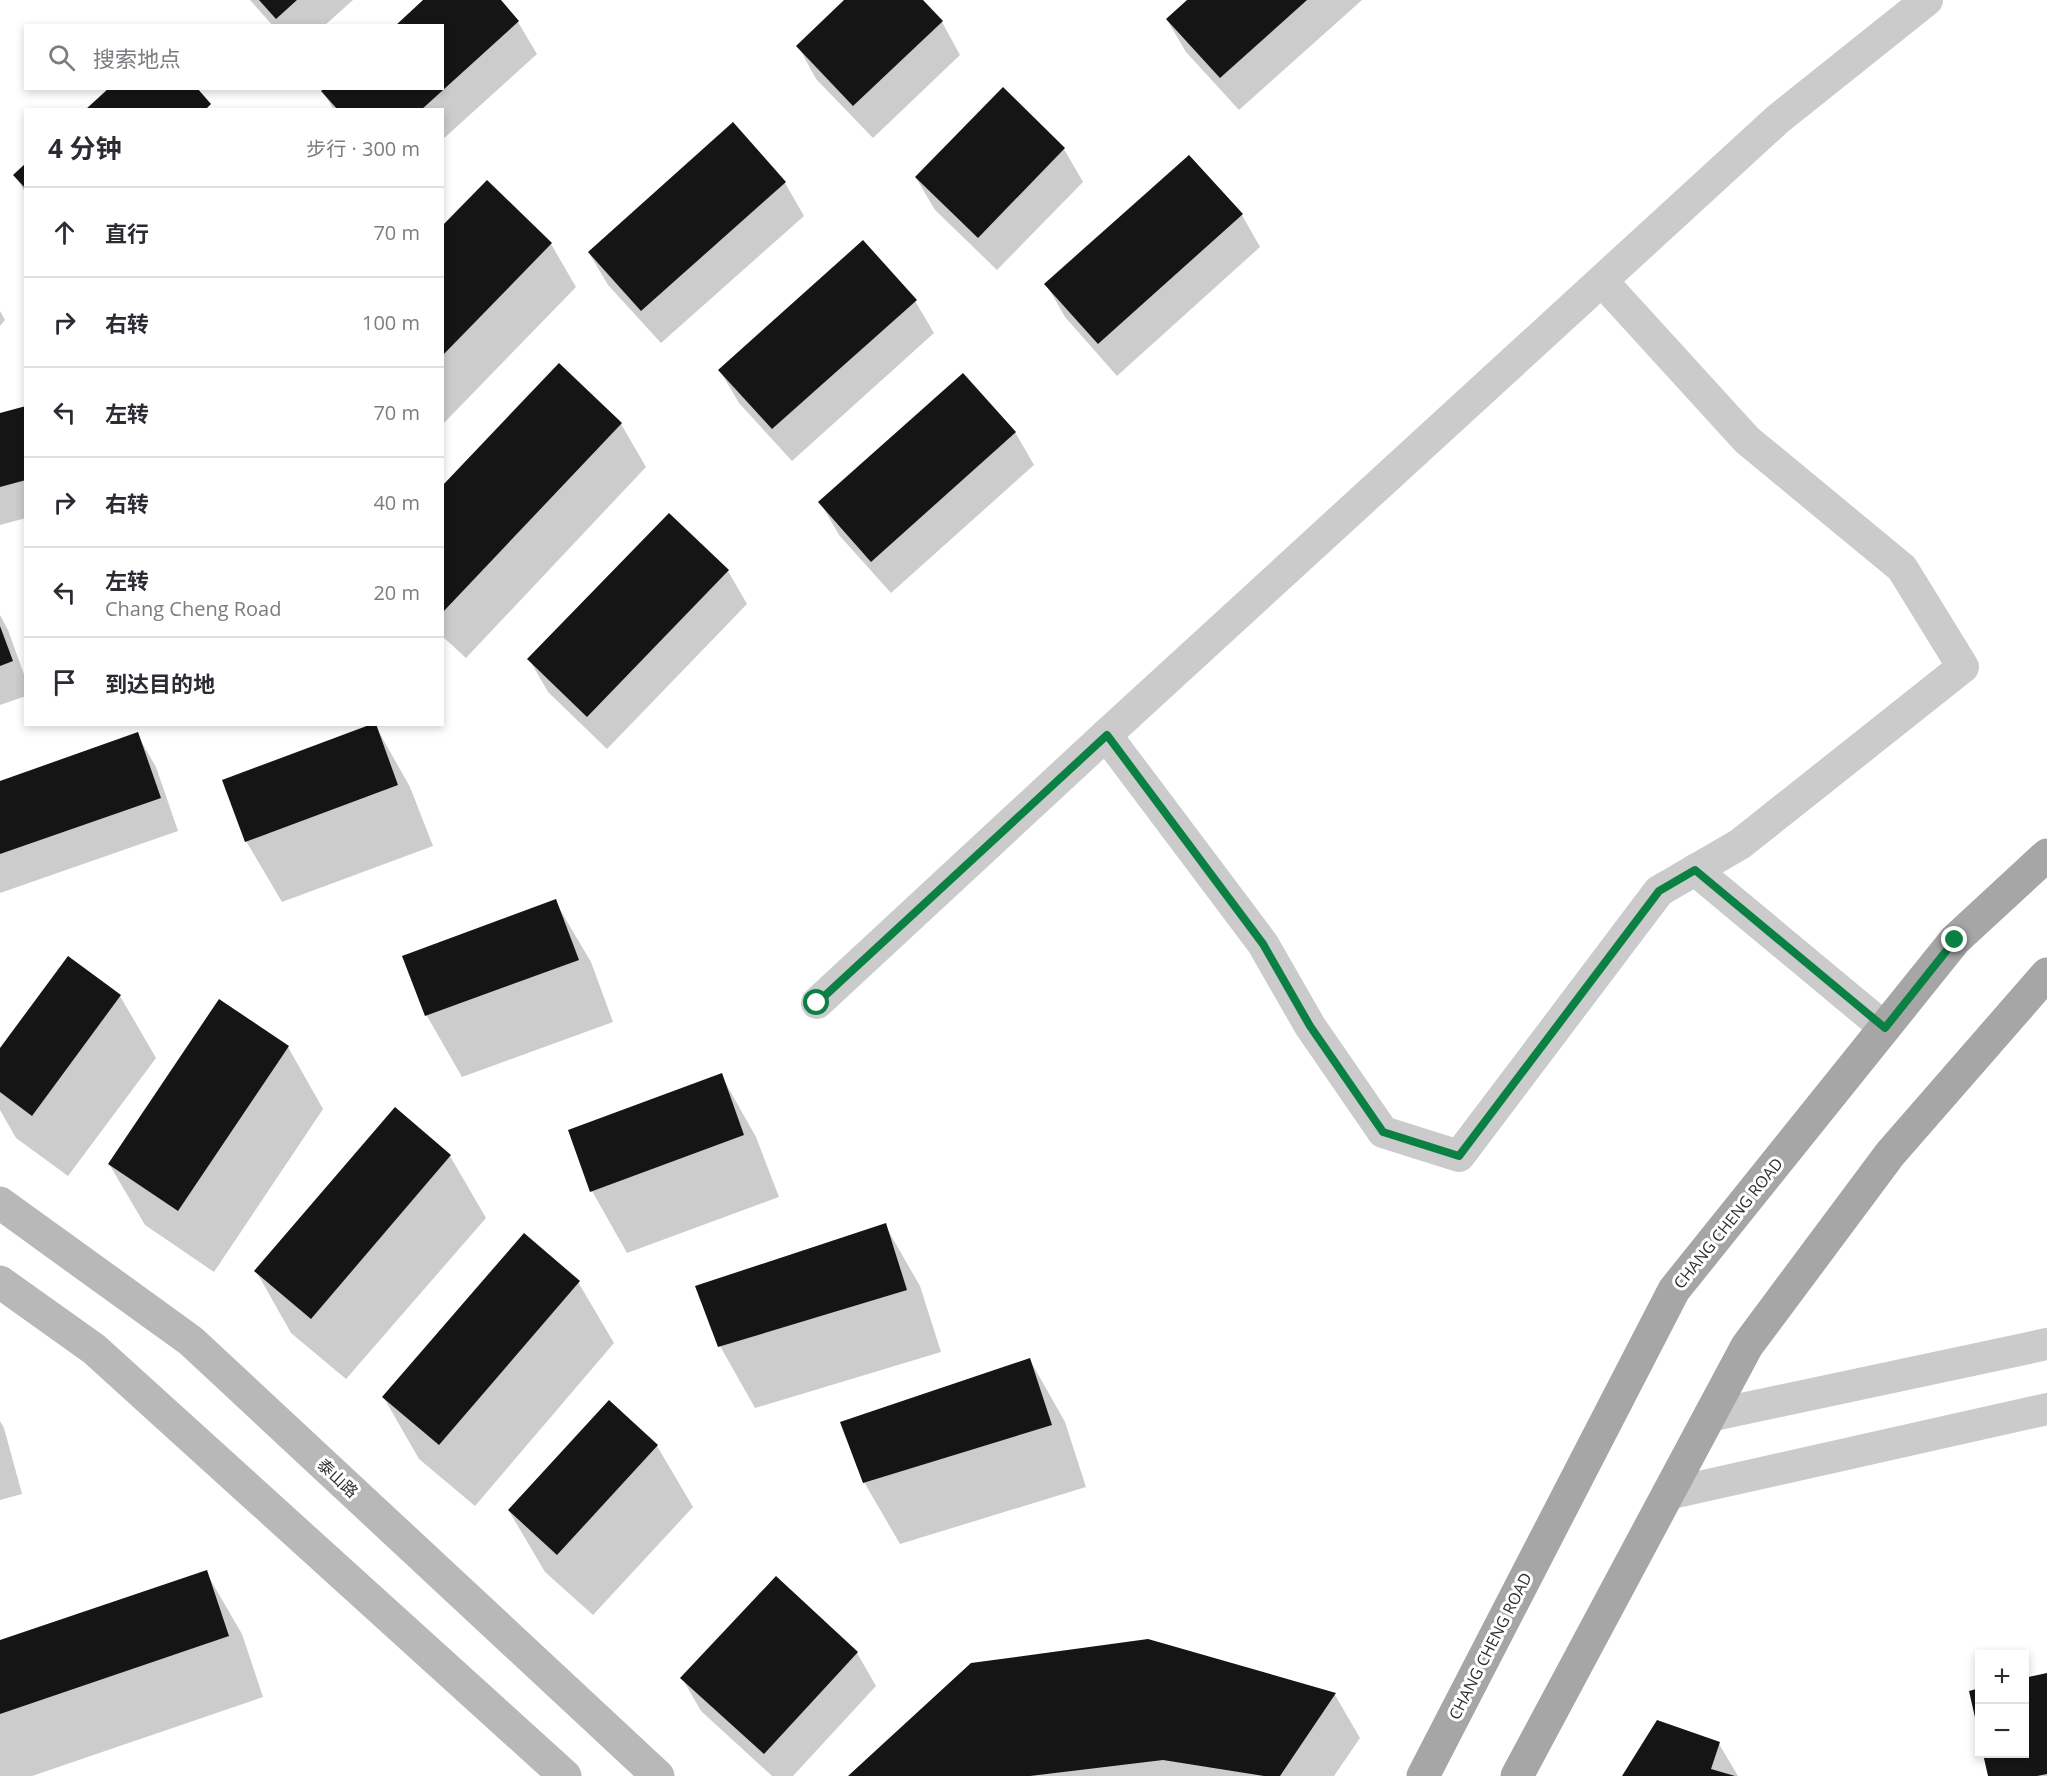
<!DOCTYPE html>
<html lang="zh">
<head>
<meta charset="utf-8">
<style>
  body { margin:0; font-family:"Open Sans","Noto Sans SC",sans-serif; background:#f2f2f3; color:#2b2b33 }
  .controls { position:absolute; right:18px; bottom:18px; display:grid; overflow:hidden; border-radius:0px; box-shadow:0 3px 9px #0003 }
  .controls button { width:54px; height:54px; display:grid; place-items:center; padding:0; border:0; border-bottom:2px solid #e1e1e2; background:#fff; color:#2b2b33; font:30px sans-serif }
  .stop { position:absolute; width:18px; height:18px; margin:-14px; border:4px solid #0b8043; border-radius:50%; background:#fff }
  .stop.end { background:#0b8043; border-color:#fff; box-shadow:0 2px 6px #0008 }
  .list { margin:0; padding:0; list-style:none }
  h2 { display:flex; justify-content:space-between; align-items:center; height:78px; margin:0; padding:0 24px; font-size:26px }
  h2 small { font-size:20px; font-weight:400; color:#7c7c81 }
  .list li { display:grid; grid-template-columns:39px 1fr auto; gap:18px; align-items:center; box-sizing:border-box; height:90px; padding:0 24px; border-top:2px solid #e1e1e2 }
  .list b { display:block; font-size:22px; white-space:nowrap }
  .list p { margin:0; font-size:20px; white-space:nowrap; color:#7c7c81 }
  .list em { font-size:20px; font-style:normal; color:#7c7c81 }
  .icon { flex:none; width:33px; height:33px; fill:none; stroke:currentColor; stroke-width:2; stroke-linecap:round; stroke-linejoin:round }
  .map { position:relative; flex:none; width:2047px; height:1776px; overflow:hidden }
  .search { position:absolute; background:#fff; box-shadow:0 3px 9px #0003; left:24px; top:24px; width:420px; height:66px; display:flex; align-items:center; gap:15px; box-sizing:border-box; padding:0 21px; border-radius:0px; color:#7c7c81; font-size:22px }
  .panel { position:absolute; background:#fff; box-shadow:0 3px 9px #0003; left:24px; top:108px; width:420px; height:618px; border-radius:0px }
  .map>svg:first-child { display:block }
</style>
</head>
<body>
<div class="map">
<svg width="2047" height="1776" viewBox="0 0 2047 1776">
  <rect width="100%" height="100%" fill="#fff"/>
  <g fill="#0003">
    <path d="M250,0H353L324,26H273Z"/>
    <path d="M426,0H499L518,22L537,54L442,140V110H334L323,92L442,88V26Z"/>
    <path d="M846,0H920L942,22L960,55L873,138L816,79L798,46Z"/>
    <path d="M1189,0H1362L1239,110L1186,52L1167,20Z"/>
    <path d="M1003,89L1064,149L1083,182L997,270L935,210L916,178Z"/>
    <path d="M26,165V194L15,175Z"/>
    <path d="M785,183L804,216L661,343L608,285L589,253Z"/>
    <path d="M1242,215L1260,247L1117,376L1065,317L1046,284Z"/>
    <path d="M442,228L551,244L576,287L442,425Z"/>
    <path d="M915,301L934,333L792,461L739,403L720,371Z"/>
    <path d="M0,311L5,320L0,326Z"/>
    <path d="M26,407V518L0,525V415Z"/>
    <path d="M621,424L646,467L466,658L442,636V489Z"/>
    <path d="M1015,432L1034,465L891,593L839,535L820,502Z"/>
    <path d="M728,571L747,604L607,749L548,692L529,659Z"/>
    <path d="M0,615L8,630L26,680V696L0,705Z"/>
    <path d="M375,725L410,787L433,846L282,902L246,841Z"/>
    <path d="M137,734L156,767L178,831L0,893V783Z"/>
    <path d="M555,901L591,962L613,1022L462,1077L427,1016L404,956Z"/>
    <path d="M120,996L156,1058L68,1176L16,1138L0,1110V1051Z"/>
    <path d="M288,1047L323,1109L214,1272L145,1225L109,1164Z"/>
    <path d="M721,1075L756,1137L779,1197L627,1253L592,1191Z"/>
    <path d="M395,1109L450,1156L486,1218L346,1379L291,1333L256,1271Z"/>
    <path d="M885,1225L920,1286L941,1352L755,1408L720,1346Z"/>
    <path d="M578,1282L614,1343L475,1506L419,1459L384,1398Z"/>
    <path d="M1030,1360L1065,1422L1086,1487L900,1544L864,1482Z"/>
    <path d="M0,1421L4,1428L22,1494L0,1500Z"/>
    <path d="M657,1446L693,1507L593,1615L545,1572L509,1511Z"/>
    <path d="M206,1572L242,1634L263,1697L32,1776H0V1642Z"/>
    <path d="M1148,1641L1335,1695L1360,1738L1334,1776H850Z"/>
    <path d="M857,1653L876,1686L793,1776H772L701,1711L682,1678Z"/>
    <path d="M2047,1675V1776H1989L1984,1754H2024Z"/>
    <path d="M1719,1744L1738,1776H1624Z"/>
  </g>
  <g fill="#151515">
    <path d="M259,0H297L276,19Z"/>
    <path d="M423,0H501L519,21L421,110H338L321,91L324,88H442V26H395Z"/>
    <path d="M844,0H923L943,21L853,106L796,46Z"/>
    <path d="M1187,0H1307L1220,78L1166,19Z"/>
    <path d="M1003,87L1065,148L978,238L915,177Z"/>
    <path d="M109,88H197L211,104L205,110H85Z"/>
    <path d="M733,122L786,182L641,311L588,252Z"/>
    <path d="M1189,155L1243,214L1098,344L1044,284Z"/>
    <path d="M26,163V189L13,175Z"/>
    <path d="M487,180L552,243L442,356V226Z"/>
    <path d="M863,240L917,300L772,429L718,370Z"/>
    <path d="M559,363L622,423L442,613V486Z"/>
    <path d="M963,373L1016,432L871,562L818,502Z"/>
    <path d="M26,406V480L0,487V413Z"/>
    <path d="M669,513L729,570L587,717L527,659Z"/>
    <path d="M0,626L13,661L0,666Z"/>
    <path d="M372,724H376L398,785L245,842L222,780Z"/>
    <path d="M138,732L161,798L0,854V781Z"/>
    <path d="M556,899L579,960L425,1016L402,956Z"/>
    <path d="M68,956L121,995L32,1116L0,1092V1048Z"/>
    <path d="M219,999L289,1046L178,1211L108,1164Z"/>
    <path d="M722,1073L744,1135L590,1192L568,1130Z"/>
    <path d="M395,1107L451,1155L311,1319L254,1271Z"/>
    <path d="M886,1223L907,1290L718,1347L695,1286Z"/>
    <path d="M524,1233L580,1281L439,1445L382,1397Z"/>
    <path d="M1030,1358L1052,1425L863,1483L840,1422Z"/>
    <path d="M609,1400L658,1445L557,1555L508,1510Z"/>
    <path d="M207,1570L229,1636L0,1714V1640Z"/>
    <path d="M776,1576L858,1652L764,1754L680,1678Z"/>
    <path d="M1148,1639L1336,1693L1280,1776H1264L1163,1760L1030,1776H848L971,1663Z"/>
    <path d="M2047,1673V1774L2037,1776H1988L1983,1754H2024V1678Z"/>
    <path d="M1980,1688V1735H1979L1969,1691Z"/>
    <path d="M1657,1720L1720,1742L1711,1769L1735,1776H1622Z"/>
  </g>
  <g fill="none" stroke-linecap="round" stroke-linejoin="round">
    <g stroke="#cbcbcb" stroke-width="32">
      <path d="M1106,735L1263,944L1310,1026L1383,1132L1459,1156L1659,891L1740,844L1963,667L1902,568L1747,440L1602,281"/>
      <path d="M1695,870L1885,1028"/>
      <path d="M817,1003L1106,735L1778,119L1927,0"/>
      <path d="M1709,1416L2047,1344"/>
      <path d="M1668,1494L2047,1409"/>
    </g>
    <g stroke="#b8b8b8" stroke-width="33">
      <path d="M0,1203L191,1341L658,1776"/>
      <path d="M0,1282L94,1349L565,1776"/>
    </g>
    <g stroke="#a6a6a6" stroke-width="33">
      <path d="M1423,1776L1674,1290L1955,940L2047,855"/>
      <path d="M1517,1776L1747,1346L1890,1154L2047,974"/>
    </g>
  </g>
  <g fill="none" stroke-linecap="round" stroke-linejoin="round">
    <path stroke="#0b8043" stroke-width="8" d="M817,1003L1107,735L1263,944L1310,1026L1383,1132L1459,1156L1659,891L1695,870L1885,1028L1955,940"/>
  </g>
  <g text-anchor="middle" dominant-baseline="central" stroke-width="6" stroke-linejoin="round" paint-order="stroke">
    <g font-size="16" fill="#2e2e2e" stroke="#fff">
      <text transform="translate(1728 1223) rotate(-51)">CHANG CHENG ROAD</text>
      <text transform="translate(338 1478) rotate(43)">泰山路</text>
      <text transform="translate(1490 1646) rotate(-63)">CHANG CHENG ROAD</text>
    </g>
  </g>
</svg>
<div class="controls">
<button>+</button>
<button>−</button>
</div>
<div class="stop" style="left:817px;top:1003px"></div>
<div class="stop end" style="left:1955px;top:940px"></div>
<div class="search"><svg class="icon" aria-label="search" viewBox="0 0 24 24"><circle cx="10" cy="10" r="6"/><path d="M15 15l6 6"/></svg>搜索地点</div>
<section class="panel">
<h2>4 分钟<small>步行 · 300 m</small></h2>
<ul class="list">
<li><svg class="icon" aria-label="ahead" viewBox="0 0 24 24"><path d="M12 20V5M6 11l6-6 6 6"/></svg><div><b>直行</b></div><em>70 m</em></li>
<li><svg class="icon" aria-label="right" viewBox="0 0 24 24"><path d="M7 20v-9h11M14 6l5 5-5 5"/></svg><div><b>右转</b></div><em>100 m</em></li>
<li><svg class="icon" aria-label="left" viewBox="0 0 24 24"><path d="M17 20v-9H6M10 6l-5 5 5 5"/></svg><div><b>左转</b></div><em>70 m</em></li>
<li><svg class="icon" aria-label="right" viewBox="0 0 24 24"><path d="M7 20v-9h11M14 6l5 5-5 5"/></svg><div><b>右转</b></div><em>40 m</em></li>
<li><svg class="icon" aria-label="left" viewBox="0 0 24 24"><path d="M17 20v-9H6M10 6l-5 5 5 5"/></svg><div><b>左转</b><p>Chang Cheng Road</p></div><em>20 m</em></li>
<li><svg class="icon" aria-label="arrive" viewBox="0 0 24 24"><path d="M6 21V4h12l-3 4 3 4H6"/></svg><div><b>到达目的地</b></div></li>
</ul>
</section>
</div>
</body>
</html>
